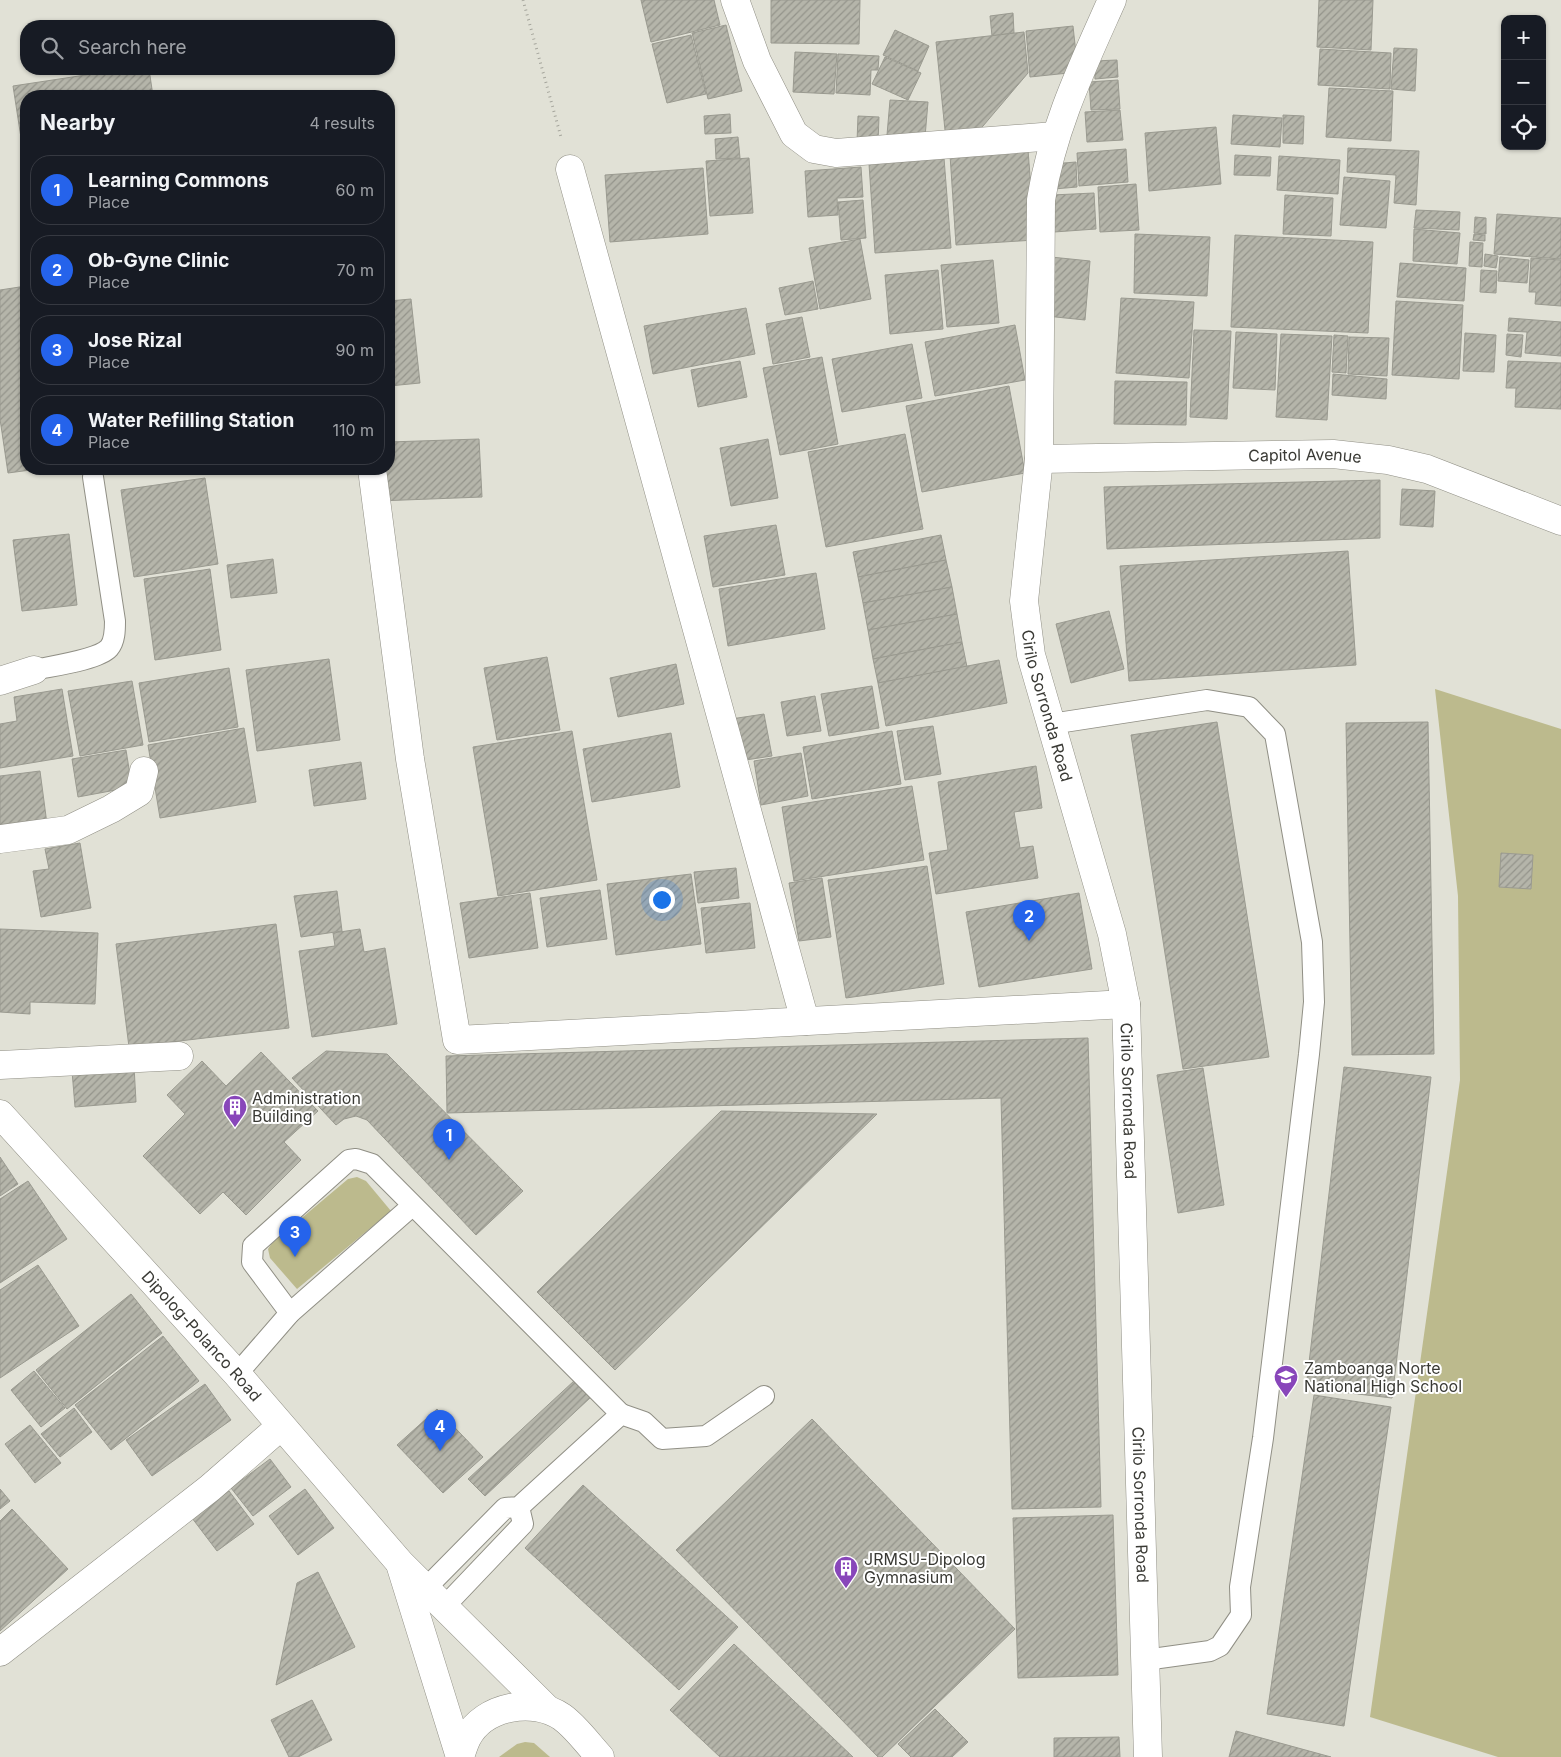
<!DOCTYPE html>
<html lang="en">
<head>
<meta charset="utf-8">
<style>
  body { margin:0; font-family:Inter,sans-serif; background:#20242c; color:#f1f3f6 }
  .controls { position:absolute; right:15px; top:15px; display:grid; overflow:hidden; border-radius:10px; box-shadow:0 1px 4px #0004 }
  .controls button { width:45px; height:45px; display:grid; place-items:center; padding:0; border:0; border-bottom:1px solid #363941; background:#171b24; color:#f1f3f6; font:25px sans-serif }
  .you { position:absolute; left:661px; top:899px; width:18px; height:18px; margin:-12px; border:4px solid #fff; border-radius:50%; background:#1a73e8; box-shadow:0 0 0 8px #1a73e833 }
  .badge { display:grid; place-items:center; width:32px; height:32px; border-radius:50%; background:#2563eb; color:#fff; font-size:16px; font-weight:700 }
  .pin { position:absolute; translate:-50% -41px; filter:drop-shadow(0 1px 2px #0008) }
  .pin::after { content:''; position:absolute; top:26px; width:18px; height:15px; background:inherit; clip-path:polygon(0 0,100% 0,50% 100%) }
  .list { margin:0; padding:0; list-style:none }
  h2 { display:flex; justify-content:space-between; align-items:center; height:65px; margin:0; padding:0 20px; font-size:21px }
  h2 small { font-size:16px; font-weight:400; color:#9ea1a6 }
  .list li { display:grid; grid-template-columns:32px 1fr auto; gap:15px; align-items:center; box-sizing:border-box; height:70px; margin:0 10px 10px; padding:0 10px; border:1px solid #363941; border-radius:20px }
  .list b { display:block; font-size:19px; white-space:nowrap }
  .list p { margin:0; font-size:16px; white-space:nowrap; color:#9ea1a6 }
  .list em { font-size:16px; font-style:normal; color:#9ea1a6 }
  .icon { flex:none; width:28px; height:28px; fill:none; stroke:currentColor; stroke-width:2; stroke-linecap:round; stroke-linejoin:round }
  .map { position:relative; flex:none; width:1561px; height:1757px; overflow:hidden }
  .search { position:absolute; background:#171b24; box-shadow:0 1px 4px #0004; left:20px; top:20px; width:375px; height:55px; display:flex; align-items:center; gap:12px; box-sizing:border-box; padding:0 18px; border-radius:20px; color:#9ea1a6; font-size:19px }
  .panel { position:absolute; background:#171b24; box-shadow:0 1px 4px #0004; left:20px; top:90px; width:375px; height:385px; border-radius:20px }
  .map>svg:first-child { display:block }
</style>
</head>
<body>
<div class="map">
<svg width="1561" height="1757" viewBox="0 0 1561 1757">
  <defs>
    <pattern id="building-hatch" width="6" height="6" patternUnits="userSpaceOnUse" patternTransform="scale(1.25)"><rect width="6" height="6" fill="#b5b5aa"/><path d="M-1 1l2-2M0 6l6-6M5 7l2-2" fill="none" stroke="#94948b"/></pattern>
  </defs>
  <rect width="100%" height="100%" fill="#e1e1d6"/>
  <g fill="#bcba8d">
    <path d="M1435,689L1561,729V1757H1498L1370,1717L1460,1080L1458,896Z"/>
    <path d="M357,1177L366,1181L391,1211L297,1289L270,1258L268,1249L272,1243L348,1179Z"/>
    <path d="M525,1742L534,1743L550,1757H499L517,1744Z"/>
  </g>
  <g fill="url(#building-hatch)" stroke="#9a9a90">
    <path d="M641,0H714L720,25L651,42Z"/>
    <path d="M771,0H860L859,44L771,43Z"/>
    <path d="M1319,0H1373L1371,50L1317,47Z"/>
    <path d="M1013,13L1014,33L992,36L990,16Z"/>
    <path d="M726,25L742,91L708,99L692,33Z"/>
    <path d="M1073,26L1078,72L1030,77L1026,31Z"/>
    <path d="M895,30L929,46L918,71L883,55Z"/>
    <path d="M1024,32L1028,73L972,139L946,140L936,42Z"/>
    <path d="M691,35L706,94L667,103L652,44Z"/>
    <path d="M1394,48L1417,49L1415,91L1391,89Z"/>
    <path d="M1320,49L1391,53L1390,89L1318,85Z"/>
    <path d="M795,52L837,54L834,94L793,92Z"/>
    <path d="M838,54L879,56L878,70H871L870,95L836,93Z"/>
    <path d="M885,57L921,73L908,100L872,84Z"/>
    <path d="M1117,60L1118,77L1095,79L1094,61Z"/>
    <path d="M125,69H149L153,96H26V170L13,86Z"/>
    <path d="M1118,80L1120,109L1091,110L1089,82Z"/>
    <path d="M1329,88L1393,91L1391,141L1326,137Z"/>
    <path d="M890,100L928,102L925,137L887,135Z"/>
    <path d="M1120,110L1123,140L1087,142L1085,112Z"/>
    <path d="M730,114L731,133L705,134L704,116Z"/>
    <path d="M1233,115L1282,118L1280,147L1231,144Z"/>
    <path d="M1283,115L1304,116L1303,144L1283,143Z"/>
    <path d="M858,116L879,117L878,143L857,142Z"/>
    <path d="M1216,127L1221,184L1149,191L1145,133Z"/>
    <path d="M738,137L740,158L716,159L715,139Z"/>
    <path d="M1348,148L1419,151L1416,205L1394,203L1396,175L1347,172Z"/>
    <path d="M1126,149L1128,182L1079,186L1077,153Z"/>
    <path d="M1028,150L1035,240L956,245L950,155Z"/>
    <path d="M1235,155L1271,157L1270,176L1234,175Z"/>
    <path d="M1279,156L1340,160L1338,194L1277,190Z"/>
    <path d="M749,158L753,213L710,216L706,161Z"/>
    <path d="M944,158L951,248L875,253L869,164Z"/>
    <path d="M1076,162L1077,187L1054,189L1052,164Z"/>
    <path d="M861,167L863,197L837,198L838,215L808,217L805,171Z"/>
    <path d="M703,168L708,234L610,242L605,175Z"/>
    <path d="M1344,177L1390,181L1386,228L1340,225Z"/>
    <path d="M1136,184L1139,230L1100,232L1098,187Z"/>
    <path d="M1094,193L1096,229L1054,232L1052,195Z"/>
    <path d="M1285,195L1333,198L1331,236L1283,234Z"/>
    <path d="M863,200L866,238L841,240L838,202Z"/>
    <path d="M1416,210L1460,212L1459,230L1414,228Z"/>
    <path d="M1497,214L1561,218V259L1494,254Z"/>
    <path d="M1475,217L1486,218V234L1474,233Z"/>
    <path d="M1414,229L1460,233L1457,264L1413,261Z"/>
    <path d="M1135,234L1210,237L1207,296L1134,293Z"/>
    <path d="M1474,234L1485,235V241L1473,240Z"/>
    <path d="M1235,235L1373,242L1368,333L1231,327Z"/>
    <path d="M860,239L871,299L820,309L809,248Z"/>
    <path d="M1470,242L1483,243L1482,267L1469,266Z"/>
    <path d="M1485,254L1498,256L1496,268L1484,266Z"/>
    <path d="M1051,257L1090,261L1085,320L1046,316Z"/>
    <path d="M1500,257L1529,260L1527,283L1498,281Z"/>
    <path d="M1531,258L1561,260V306L1535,304L1536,292H1529Z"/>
    <path d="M993,260L999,323L947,327L941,265Z"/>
    <path d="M1400,263L1466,268L1464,301L1397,297Z"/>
    <path d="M938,270L943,329L890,334L885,275Z"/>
    <path d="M1481,270L1497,271L1496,293L1480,292Z"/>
    <path d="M813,281L818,309L785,315L779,288Z"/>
    <path d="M26,286V469H38L8,473L0,419V290Z"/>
    <path d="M1121,298L1194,302L1189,378L1116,373Z"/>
    <path d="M411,299L420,383L389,386V301Z"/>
    <path d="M1396,301L1463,305L1459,379L1392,375Z"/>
    <path d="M746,308L755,354L653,374L644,326Z"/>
    <path d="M802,317L810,357L773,364L766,324Z"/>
    <path d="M1509,318L1561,322V356L1525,353L1527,332L1508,331Z"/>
    <path d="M1015,325L1025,380L935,396L925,342Z"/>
    <path d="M1194,330L1231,331L1227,419L1190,417Z"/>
    <path d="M1236,332L1277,334L1275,390L1233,388Z"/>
    <path d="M1465,333L1496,335L1494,372L1463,371Z"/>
    <path d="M1281,334L1332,336L1327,420L1276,417Z"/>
    <path d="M1507,334L1523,335L1521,357L1506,355Z"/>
    <path d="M1334,335L1348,336L1346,373L1332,372Z"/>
    <path d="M1349,337L1389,338L1387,376L1348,374Z"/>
    <path d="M912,344L922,398L842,412L832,359Z"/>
    <path d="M822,357L838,444L780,455L763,368Z"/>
    <path d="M740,361L747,397L698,407L691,370Z"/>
    <path d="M1508,361L1561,363V409L1515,407L1516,388H1506Z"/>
    <path d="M1333,374L1387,379L1386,399L1332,395Z"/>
    <path d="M1115,381L1187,382L1186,425L1114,424Z"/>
    <path d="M1009,386L1025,473L922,492L906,406Z"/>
    <path d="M905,434L923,529L826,547L808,452Z"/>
    <path d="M479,439L482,497L378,501L377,469H389V442Z"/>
    <path d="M768,439L778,498L731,506L720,448Z"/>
    <path d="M205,478L218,564L134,577L121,490Z"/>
    <path d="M1380,480V538L1107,549L1104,487Z"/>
    <path d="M1402,489L1435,491L1433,527L1400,525Z"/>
    <path d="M776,525L785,575L713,587L704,536Z"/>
    <path d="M69,534L77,605L22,611L13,540Z"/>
    <path d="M941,535L946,560L858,577L853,552Z"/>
    <path d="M1348,551L1356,665L1129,681L1120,566Z"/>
    <path d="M273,559L277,593L231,598L227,565Z"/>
    <path d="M946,560L952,587L863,603L858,577Z"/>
    <path d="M210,569L221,650L155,660L144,579Z"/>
    <path d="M816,573L825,629L728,646L719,589Z"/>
    <path d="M952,587L957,614L868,630L863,603Z"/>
    <path d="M1109,611L1124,669L1071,683L1056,624Z"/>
    <path d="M957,614L962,642L873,659L868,630Z"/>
    <path d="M962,642L967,667L878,683L873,659Z"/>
    <path d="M547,657L560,730L497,740L484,668Z"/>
    <path d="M329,659L340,740L257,751L246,670Z"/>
    <path d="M999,660L1007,703L886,726L878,683Z"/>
    <path d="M676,664L684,704L618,717L610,678Z"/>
    <path d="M229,668L238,727L149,742L139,683Z"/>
    <path d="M132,681L143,745L80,756L68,691Z"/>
    <path d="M872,686L879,728L829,736L821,694Z"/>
    <path d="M62,689L73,756L0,768V724L17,721L14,697Z"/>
    <path d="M815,696L821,731L787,736L781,702Z"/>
    <path d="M764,714L772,756L739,761L731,719Z"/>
    <path d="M1217,722L1269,1057L1183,1069L1131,735Z"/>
    <path d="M1428,722L1434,1054L1352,1055L1346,723Z"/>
    <path d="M933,726L941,774L905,780L897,731Z"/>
    <path d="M244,728L256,802L160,818L148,745Z"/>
    <path d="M572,731L597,880L498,896L473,747Z"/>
    <path d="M892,731L901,784L812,799L803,747Z"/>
    <path d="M671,733L680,787L592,802L583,749Z"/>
    <path d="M126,750L132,787L78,797L72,759Z"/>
    <path d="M801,753L808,796L761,805L754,761Z"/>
    <path d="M361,762L366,799L314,806L309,770Z"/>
    <path d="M1036,766L1042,808L1014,812L1020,848L1033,846L1038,878L936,894L929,853L948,850L938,782Z"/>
    <path d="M40,771L47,824L0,830V776Z"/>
    <path d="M912,786L924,860L794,881L782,807Z"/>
    <path d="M80,843L91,908L41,917L33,871L49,869L45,849Z"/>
    <path d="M1501,853L1533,855L1531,889L1499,887Z"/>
    <path d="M927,866L944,984L846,998L828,880Z"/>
    <path d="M736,868L739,898L698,903L694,872Z"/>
    <path d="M691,874L701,944L616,955L607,884Z"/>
    <path d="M822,878L831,937L799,941L789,883Z"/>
    <path d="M600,890L607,939L547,947L540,898Z"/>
    <path d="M337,891L342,931L301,937L294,896Z"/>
    <path d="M530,893L538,948L469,958L460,903Z"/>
    <path d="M1079,893L1092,969L979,987L966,912Z"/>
    <path d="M750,903L755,948L706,953L701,908Z"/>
    <path d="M276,924L289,1028L129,1047L116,944Z"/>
    <path d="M0,929L98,933L95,1004L30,1002V1014L0,1012Z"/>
    <path d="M360,929L364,952L385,948L397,1024L312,1037L299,951L335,946L333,933Z"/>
    <path d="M1088,1038L1101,1507L1012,1509L1001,1098L447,1113L446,1056Z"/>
    <path d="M326,1051L387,1054L523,1191L476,1235L367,1120L356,1116L344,1119L336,1125L292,1078Z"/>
    <path d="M261,1052L318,1111L284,1142L301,1160L246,1215L223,1192L200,1214L143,1156L185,1114L167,1095L202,1061L226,1086Z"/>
    <path d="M134,1066L136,1102L75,1107L72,1071Z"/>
    <path d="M1344,1067L1431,1077L1392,1398L1306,1388Z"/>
    <path d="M1203,1068L1224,1205L1178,1213L1157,1075Z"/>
    <path d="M721,1111L877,1114L615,1370L537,1292Z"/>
    <path d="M0,1157L18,1184L0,1196Z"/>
    <path d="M28,1181L67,1239L0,1283V1199Z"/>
    <path d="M38,1265L79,1326L0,1378V1290Z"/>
    <path d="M131,1294L162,1333L67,1409L36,1370Z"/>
    <path d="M163,1336L199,1381L111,1450L75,1405Z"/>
    <path d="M34,1371L65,1408L41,1427L11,1390Z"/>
    <path d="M575,1380L591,1397L485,1496L468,1479Z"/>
    <path d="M205,1384L231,1420L152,1476L126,1440Z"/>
    <path d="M1314,1395L1391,1407L1344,1726L1267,1714Z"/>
    <path d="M74,1408L92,1432L60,1457L41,1434Z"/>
    <path d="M437,1409L483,1457L443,1493L397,1445Z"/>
    <path d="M812,1419L1015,1629L882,1757H878L676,1550Z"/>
    <path d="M30,1425L61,1463L35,1483L5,1444Z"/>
    <path d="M270,1459L291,1487L253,1516L231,1488Z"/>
    <path d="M583,1485L738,1627L679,1690L525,1548Z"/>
    <path d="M0,1489L10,1501L0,1509Z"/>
    <path d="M305,1489L334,1528L298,1555L269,1516Z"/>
    <path d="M229,1491L254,1524L217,1551L192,1518Z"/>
    <path d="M12,1509L68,1569L0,1631V1521Z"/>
    <path d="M1113,1515L1118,1675L1018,1678L1013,1518Z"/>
    <path d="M318,1572L355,1647L276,1685L297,1583Z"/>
    <path d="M734,1644L853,1757H720L670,1710Z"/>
    <path d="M312,1700L332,1740L298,1757H289L271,1720Z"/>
    <path d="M935,1709L968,1742L952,1757H911L898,1744Z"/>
    <path d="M1236,1731L1331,1757H1229Z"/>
    <path d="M1119,1737L1120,1757H1054V1738Z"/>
  </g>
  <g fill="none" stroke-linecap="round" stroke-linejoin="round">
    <defs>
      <g id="service">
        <path d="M34,670C52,666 98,660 109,648C115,641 115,630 115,621L93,477"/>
        <path d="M1051,724L1207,700L1249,707L1275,734L1312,942L1314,1002L1309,1054L1263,1438L1240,1587L1241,1615L1220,1646L1210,1651L1145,1660"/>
        <path d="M290,1313L252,1262L253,1246L349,1160L356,1159L372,1164L621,1414"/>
        <path d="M237,1374L290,1313L412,1206"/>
        <path d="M426,1588L505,1508L519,1507L621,1414L644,1422L662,1439L706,1436L764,1396"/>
        <path d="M444,1607L523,1524L519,1507"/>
      </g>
      <g id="minor">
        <path d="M735,0L757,61L794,134L814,149L836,153L1055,136"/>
        <path id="s1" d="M1112,0C1083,65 1052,129 1041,200L1039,459L1024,601L1031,655L1112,934L1126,1004L1148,1757"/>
        <path d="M570,169L805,1021"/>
        <path id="s2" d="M1039,459L1333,454L1388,460L1427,469L1561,521"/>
        <path d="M372,469L410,759L457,1040L1126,1004"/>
        <path d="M0,681L34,670"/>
        <path d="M0,839L68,830L111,809L139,792L144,771"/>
        <path d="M0,1065L179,1056"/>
        <path d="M0,1652L210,1488L281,1426"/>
      </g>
      <g id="trunk">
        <path id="s3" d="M0,1114L237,1374L400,1563L546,1708"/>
        <path d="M401,1567L460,1757"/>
        <path d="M460,1757C462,1751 464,1744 467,1738C484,1706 533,1697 562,1717C576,1727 588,1744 600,1757"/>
      </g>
    </defs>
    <use href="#service" stroke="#908f85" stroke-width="22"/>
    <use href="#minor" stroke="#908f85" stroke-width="29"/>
    <use href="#trunk" stroke="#908f85" stroke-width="29"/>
    <path stroke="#a6a69d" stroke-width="3" stroke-dasharray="1 4" stroke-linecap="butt" d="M523,0L561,137"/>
    <use href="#service" stroke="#fff" stroke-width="20"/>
    <use href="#minor" stroke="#fff" stroke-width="28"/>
    <use href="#trunk" stroke="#fff" stroke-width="28"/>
  </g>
  <defs>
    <symbol id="building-pin" viewBox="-11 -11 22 30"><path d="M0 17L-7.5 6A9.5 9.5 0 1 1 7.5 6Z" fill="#8846ba" stroke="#fff"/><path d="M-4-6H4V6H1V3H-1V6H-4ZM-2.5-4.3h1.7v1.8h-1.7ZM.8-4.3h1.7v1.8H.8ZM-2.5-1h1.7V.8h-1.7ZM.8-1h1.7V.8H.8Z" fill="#fff"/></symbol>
    <symbol id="school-pin" viewBox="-11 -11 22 30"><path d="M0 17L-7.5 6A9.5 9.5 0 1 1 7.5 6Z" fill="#8846ba" stroke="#fff"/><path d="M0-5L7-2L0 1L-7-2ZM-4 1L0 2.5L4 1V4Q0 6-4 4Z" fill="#fff"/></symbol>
  </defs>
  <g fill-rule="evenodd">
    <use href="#building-pin" x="221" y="1093" width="28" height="38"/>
    <use href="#school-pin" x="1272" y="1363" width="28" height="38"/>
    <use href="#building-pin" x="832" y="1554" width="28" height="38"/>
  </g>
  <g text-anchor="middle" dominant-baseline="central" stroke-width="4" stroke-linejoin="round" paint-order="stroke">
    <g font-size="16" fill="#3a3a35" stroke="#fff">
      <text stroke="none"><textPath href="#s2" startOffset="266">Capitol Avenue</textPath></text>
      <text stroke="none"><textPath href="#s1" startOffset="722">Cirilo Sorronda Road</textPath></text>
      <text stroke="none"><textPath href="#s1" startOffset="1128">Cirilo Sorronda Road</textPath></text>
      <text stroke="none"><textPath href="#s3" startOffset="300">Dipolog-Polanco Road</textPath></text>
      <text stroke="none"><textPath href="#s1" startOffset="1532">Cirilo Sorronda Road</textPath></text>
    </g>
    <g font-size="16" fill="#3a3a35" stroke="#fff" text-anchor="start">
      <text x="252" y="1098">Administration<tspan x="252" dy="18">Building</tspan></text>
      <text x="1304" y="1368">Zamboanga Norte<tspan x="1304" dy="18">National High School</tspan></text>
      <text x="864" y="1559">JRMSU-Dipolog<tspan x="864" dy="18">Gymnasium</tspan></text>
    </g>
  </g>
</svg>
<div class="controls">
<button>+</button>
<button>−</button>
<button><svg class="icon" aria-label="locate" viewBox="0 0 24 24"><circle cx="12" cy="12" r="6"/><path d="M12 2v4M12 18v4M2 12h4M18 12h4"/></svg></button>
</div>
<div class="you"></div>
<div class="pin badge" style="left:449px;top:1160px">1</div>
<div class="pin badge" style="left:1029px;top:941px">2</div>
<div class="pin badge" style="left:295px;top:1257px">3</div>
<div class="pin badge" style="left:440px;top:1451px">4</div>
<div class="search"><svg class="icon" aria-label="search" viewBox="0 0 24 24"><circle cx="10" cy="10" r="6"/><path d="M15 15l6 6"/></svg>Search here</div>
<section class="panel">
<h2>Nearby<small>4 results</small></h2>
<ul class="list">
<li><span class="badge">1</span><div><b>Learning Commons</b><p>Place</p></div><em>60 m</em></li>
<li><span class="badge">2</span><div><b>Ob-Gyne Clinic</b><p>Place</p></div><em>70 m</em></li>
<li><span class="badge">3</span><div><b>Jose Rizal</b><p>Place</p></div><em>90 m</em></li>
<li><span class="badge">4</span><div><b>Water Refilling Station</b><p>Place</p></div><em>110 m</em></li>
</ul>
</section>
</div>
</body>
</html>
